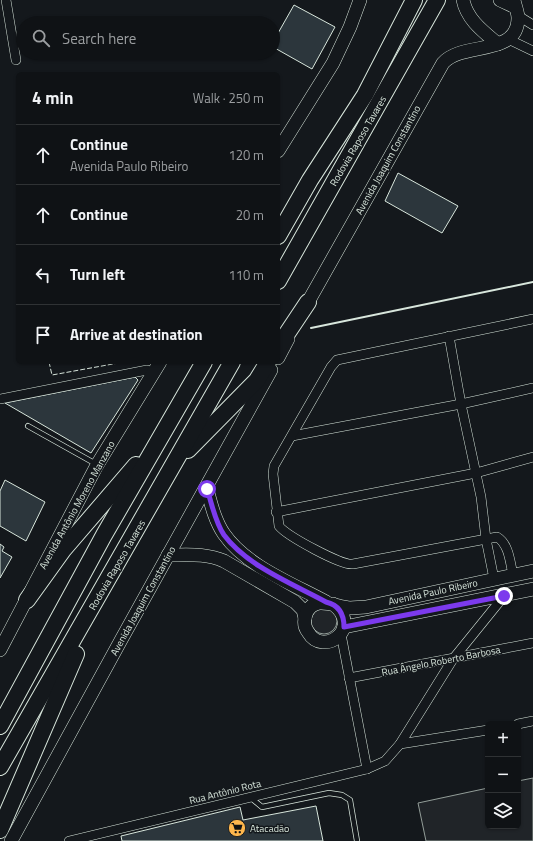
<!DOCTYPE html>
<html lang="en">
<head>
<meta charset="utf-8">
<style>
  body { margin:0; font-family:"Titillium Web",sans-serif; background:#181b1e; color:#f1f3f6 }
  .controls { position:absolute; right:12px; bottom:12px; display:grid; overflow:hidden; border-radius:6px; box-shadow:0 1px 3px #0004 }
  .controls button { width:36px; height:36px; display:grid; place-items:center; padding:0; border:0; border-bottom:1px solid #2f3234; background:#0f1215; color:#f1f3f6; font:20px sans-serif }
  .stop { position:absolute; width:12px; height:12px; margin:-9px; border:3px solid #7c3aed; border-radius:50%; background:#fff }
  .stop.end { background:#7c3aed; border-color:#fff; box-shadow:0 1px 4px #0008 }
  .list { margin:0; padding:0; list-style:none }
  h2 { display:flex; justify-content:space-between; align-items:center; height:52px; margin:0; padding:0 16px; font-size:17px }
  h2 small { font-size:13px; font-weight:400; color:#9b9ea0 }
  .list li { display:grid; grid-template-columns:26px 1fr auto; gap:12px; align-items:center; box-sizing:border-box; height:60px; padding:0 16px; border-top:1px solid #2f3234 }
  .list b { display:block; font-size:15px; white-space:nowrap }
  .list p { margin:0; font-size:13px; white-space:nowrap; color:#9b9ea0 }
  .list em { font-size:13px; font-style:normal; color:#9b9ea0 }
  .icon { flex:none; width:22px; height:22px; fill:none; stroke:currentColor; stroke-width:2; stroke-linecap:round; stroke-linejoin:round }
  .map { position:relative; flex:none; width:533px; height:841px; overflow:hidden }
  .search { position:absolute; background:#0f1215; box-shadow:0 1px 3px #0004; left:16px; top:16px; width:264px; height:44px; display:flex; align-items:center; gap:10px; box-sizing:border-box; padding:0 14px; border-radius:22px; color:#9b9ea0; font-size:15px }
  .panel { position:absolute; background:#0f1215; box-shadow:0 1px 3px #0004; left:16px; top:72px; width:264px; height:292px; border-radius:6px }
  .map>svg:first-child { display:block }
</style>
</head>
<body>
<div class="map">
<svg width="533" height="841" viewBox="0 0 533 841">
  <rect width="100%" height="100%" fill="#14181c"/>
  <g fill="#202428" stroke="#939e99">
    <circle cx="324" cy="621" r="13"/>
    <path d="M533,778V841H426L418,803L488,788V826H518V781Z"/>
  </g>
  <g fill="#2c363c" stroke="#d8e6dc">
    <path d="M294,5L335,27L312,69L273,47V42Z"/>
    <path d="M398,173L458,206L442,233L385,201Z"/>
    <path d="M135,377L138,380L91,453L5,403Z"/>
    <path d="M5,480L45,502L26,541L0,526V491Z"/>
    <path d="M0,544L4,547L2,551L12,557L0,578Z"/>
    <path d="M316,806L323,841H122L121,836L240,807L243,820Z"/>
  </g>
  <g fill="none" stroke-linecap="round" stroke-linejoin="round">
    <defs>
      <g id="lane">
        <path d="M28,426L96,464"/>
        <path d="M250,797L262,807L329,793L342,795L350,800L357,841"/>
      </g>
      <g id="street">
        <path d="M6,0L16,60"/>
        <path d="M517,15L533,25"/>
        <path d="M508,39L533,51"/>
        <path d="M449,336L461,404L481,497L486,539L494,579"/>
        <path d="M0,399L147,370L154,372"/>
        <path d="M292,436L461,404L533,388"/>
        <path d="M276,512L476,473L533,457"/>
        <path d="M513,575C510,562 509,544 497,537L353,564C342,566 287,536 279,526L273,474L274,466L331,367L337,360L533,319"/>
        <path d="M341,634L367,769"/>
        <path d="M349,678L533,643"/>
        <path d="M518,724L533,721"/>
        <path d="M400,744L488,730"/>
        <path d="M69,841L367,769L385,761L400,744L453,659L504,596"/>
      </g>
      <g id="secondary">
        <path d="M463,0C467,20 484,32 498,44"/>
        <path d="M500,0L515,7"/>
        <path d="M278,151L333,63L350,27L360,0"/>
        <path d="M303,311L443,63C462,41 518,57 518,18C518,12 515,6 514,0"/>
        <path d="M278,358L288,339"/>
        <path d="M207,489C211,504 215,521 224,534C246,566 293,584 326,602"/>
        <path d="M168,555C188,555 206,553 224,561L295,602L303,610L305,618"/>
        <path d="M333,604C364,628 323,658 308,632C304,627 304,620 306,614C314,594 335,607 350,608C355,608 361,607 366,607L533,571"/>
        <path d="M344,627L533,589"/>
        <path d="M0,650L97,465L160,362"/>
        <path d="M11,841L121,640L271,370"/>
      </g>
      <g id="highway">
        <path d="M278,236L310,180L365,95L414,0"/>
        <path d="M278,281L437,0"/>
        <path d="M278,347L308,302"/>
        <path d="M188,450L257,380L268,362"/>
        <path d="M27,600L63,550L136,465"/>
        <path d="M0,726L104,535L204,362"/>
        <path d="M0,767L232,362"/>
        <path d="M0,830L76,654"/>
      </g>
    </defs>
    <use href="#lane" stroke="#d8e6dc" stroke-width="6"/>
    <use href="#street" stroke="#d8e6dc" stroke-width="10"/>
    <use href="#secondary" stroke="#d8e6dc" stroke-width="14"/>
    <use href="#highway" stroke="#d8e6dc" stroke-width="18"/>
    <use href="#lane" stroke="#14181c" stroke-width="4.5"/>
    <use href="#street" stroke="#14181c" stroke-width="9"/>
    <use href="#secondary" stroke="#14181c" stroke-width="13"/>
    <use href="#highway" stroke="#14181c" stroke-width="16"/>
    <g stroke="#d8e6dc" stroke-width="1" stroke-dasharray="5 2" stroke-linecap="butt">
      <path d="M18,221V222"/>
      <path d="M49,362L52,375L124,362"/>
    </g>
    <path stroke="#d8e6dc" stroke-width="2" d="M311,328L533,282"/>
  </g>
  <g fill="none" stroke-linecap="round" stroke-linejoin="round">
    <path stroke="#7c3aed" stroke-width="5" d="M207,489C212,504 215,522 224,535C247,566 293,584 326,602C339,605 344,614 344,627L504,596"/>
  </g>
  <defs>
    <symbol id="supermarket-disc" viewBox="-11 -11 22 22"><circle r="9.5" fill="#ffb74d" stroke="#14181c"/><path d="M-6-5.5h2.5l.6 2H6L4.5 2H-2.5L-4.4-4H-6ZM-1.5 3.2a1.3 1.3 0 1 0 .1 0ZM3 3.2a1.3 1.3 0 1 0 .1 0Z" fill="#111"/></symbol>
  </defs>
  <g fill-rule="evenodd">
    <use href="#supermarket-disc" x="227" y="818" width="20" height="20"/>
  </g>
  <g text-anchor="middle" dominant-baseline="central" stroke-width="3" stroke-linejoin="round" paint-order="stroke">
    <g font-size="10" fill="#d8e6dc" stroke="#14181c">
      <text transform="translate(358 141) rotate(-60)">Rodovia Raposo Tavares</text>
      <text transform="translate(388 160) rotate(-61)">Avenida Joaquim Constantino</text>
      <text transform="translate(77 505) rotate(-61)">Avenida Antônio Moreno Manzano</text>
      <text transform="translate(117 565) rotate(-60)">Rodovia Raposo Tavares</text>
      <text transform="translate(433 592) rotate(-12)">Avenida Paulo Ribeiro</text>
      <text transform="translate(143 601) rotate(-61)">Avenida Joaquim Constantino</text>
      <text transform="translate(441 661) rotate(-11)">Rua Ângelo Roberto Barbosa</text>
      <text transform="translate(225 792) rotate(-14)">Rua Antônio Rota</text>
    </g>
    <g font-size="10" fill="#d8e6dc" stroke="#14181c" text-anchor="start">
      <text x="250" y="828">Atacadão</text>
    </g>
  </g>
</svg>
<div class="controls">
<button>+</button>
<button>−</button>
<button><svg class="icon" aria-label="layers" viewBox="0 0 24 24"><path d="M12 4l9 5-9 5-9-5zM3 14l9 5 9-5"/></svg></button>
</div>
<div class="stop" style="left:207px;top:489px"></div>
<div class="stop end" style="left:504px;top:596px"></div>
<div class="search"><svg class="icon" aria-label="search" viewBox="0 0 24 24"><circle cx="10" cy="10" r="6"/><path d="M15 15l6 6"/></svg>Search here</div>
<section class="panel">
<h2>4 min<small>Walk · 250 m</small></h2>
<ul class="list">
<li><svg class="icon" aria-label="ahead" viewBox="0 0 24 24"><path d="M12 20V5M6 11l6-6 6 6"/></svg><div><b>Continue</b><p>Avenida Paulo Ribeiro</p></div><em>120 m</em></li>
<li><svg class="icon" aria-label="ahead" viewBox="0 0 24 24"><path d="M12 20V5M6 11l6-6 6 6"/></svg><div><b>Continue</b></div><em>20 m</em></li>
<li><svg class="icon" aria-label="left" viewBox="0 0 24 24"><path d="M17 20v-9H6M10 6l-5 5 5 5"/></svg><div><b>Turn left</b></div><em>110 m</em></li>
<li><svg class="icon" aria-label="arrive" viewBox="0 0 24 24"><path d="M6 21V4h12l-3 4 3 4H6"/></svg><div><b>Arrive at destination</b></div></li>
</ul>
</section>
</div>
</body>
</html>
